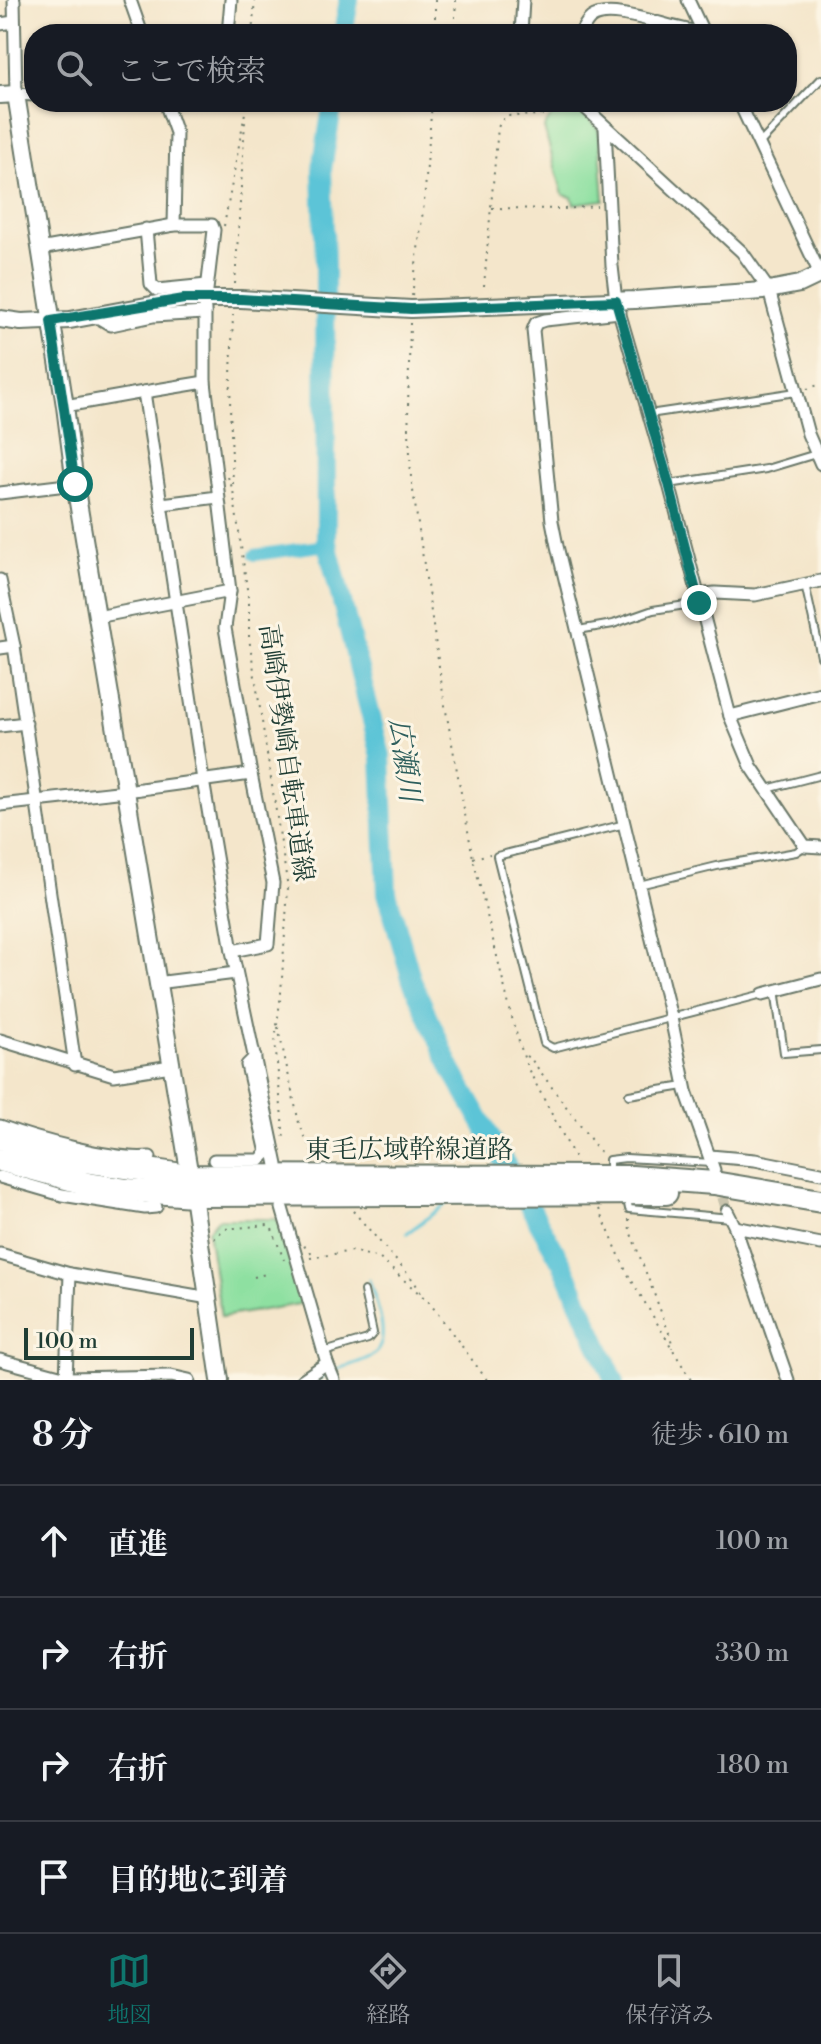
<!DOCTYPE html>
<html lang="ja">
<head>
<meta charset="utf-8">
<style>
  body { margin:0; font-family:"Libre Bodoni","Noto Serif JP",serif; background:#20242c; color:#f1f3f6 }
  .scale { position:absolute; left:24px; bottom:20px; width:170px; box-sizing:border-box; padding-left:8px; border:4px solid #1f3d34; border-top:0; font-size:22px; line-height:28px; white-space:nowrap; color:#1f3d34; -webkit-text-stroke:6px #fcf5e5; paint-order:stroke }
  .stop { position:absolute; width:24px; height:24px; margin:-18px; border:6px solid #0f766e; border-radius:50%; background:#fff }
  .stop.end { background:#0f766e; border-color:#fff; box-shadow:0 2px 8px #0008 }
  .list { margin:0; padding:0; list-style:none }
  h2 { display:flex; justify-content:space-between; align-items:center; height:104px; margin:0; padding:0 32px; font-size:34px }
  h2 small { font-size:26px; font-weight:400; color:#9ea1a6 }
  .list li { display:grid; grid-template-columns:52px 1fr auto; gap:24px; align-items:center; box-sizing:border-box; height:112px; padding:0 32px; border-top:2px solid #363941 }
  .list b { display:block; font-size:30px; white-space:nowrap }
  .list em { font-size:26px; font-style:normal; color:#9ea1a6 }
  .icon { flex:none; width:44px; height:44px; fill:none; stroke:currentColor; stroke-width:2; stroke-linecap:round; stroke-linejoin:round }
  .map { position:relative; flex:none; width:821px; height:1380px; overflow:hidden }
  .search { position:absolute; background:#171b24; box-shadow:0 2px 6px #0004; left:24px; right:24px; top:24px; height:88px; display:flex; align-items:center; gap:20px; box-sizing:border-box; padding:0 28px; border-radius:32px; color:#9ea1a6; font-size:30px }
  .sheet { height:552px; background:#171b24 }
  nav { display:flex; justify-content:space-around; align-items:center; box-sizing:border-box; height:112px; border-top:2px solid #363941; background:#171b24; font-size:22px; color:#9ea1a6 }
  nav a { display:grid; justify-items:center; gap:4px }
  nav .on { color:#0f766e }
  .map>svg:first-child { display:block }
</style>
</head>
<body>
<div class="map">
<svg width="821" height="1380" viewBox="0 0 821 1380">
  <rect width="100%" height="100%" fill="#fcf5e5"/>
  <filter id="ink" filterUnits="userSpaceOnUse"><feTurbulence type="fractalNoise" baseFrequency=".0125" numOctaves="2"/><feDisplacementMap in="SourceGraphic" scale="16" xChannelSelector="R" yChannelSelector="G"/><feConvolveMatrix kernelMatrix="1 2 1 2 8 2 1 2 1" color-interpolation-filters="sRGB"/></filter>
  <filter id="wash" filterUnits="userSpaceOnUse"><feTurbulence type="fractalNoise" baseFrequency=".006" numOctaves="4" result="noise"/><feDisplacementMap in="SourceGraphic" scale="32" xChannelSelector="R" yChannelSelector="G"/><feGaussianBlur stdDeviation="1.8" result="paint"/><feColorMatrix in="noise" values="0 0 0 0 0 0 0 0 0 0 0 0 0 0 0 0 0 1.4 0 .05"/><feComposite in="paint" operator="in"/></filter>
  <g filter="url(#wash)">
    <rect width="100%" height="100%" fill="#f4e6cb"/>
    <g fill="#8ee0a1" stroke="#568e6a" stroke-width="2">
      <path d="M560,102H570L596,126L599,132L604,200L574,204L572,197L563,195L544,128Z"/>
      <path d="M218,1219H277L305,1303L221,1317L208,1230Z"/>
    </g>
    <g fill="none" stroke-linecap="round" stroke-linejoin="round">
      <g stroke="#5bc4d7" stroke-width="3">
        <path d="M493,1168L505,1159"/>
        <path d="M407,1233L446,1204"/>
        <path d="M335,1370C346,1366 359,1363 370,1357C395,1343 375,1301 369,1280"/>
        <path d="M318,1380L327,1373"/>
      </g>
      <path stroke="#5bc4d7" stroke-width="12" d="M255,555L327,545"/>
      <g stroke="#5bc4d7" stroke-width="20">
        <path d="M343,34L349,0"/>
        <path d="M333,102L322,169L325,263L326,539L381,756L387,893L412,981L452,1070L563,1265L614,1380"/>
      </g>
    </g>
  </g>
  <g filter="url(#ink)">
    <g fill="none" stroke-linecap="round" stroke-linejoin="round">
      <path stroke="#c9c4ad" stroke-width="11" stroke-dasharray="11 5.5" stroke-linecap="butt" d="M718,1181L727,1211"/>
      <defs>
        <g id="lane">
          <path d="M760,143L821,79"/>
          <path d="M649,414L796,392"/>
          <path d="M669,484L766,469L816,454"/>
          <path d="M805,584L821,657"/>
          <path d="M578,630L613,624L653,610L699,603"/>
          <path d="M767,789L821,775"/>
          <path d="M625,824L497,856L544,1043L553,1048L763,994"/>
          <path d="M639,885L721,865L796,852L805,846"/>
          <path d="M775,989L784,1053L821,1050"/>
          <path d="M629,1095L684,1086"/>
          <path d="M609,1165V1160L626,1158L712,1163"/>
          <path d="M628,1204L629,1209L731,1218"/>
          <path d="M324,1352L368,1339L373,1333L364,1291"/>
        </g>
        <g id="street">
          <path d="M14,0L16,94L34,95"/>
          <path d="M130,0L142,34"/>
          <path d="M688,0L704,34"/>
          <path d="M0,24L14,22"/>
          <path d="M228,34L231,0"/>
          <path d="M521,34L523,0"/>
          <path d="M580,34C583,29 586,22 591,18C613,2 675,32 703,32"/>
          <path d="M165,102L176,133L174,225"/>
          <path d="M579,102L742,252L769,290L808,434L821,464"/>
          <path d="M739,102L821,276"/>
          <path d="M605,128L612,266L616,301L669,484L730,716L751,766L805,846L821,847"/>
          <path d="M146,229L151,284L157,290L207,285"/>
          <path d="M40,249L174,225H212L214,230L207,290"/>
          <path d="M205,309V382L230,591L225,628L251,774L273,883L268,944L232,951"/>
          <path d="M620,312L545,320L536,323L533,330L552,521L557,546L671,1018L686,1091L714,1170"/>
          <path d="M94,315L111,325L153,316L205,313"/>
          <path d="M144,392L205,382"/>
          <path d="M65,406L144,392L203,780L232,951L277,1165"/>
          <path d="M0,493L75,484"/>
          <path d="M162,504L218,497"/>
          <path d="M0,580L14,646L75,1065"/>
          <path d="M696,595L715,593L755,595L821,581"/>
          <path d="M97,617L230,591"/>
          <path d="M0,648L14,646"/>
          <path d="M730,716L821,693"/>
          <path d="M0,726L26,723"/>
          <path d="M0,805L126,791L251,774"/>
          <path d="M156,983L236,973"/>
          <path d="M763,994L821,979"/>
          <path d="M0,1040L114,1075L171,1066"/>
          <path d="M0,1126C35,1139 114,1161 150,1157"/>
          <path d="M710,1156L755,1160L821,1173"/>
          <path d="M214,1160H260L267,1153L247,1065L255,1057"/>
          <path d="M0,1177L62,1195L145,1208L156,1207"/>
          <path d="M282,1208L327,1363L334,1380"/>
          <path d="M727,1211L735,1227L788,1380"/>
          <path d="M735,1227L821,1244"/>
          <path d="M0,1254L70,1274L209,1298"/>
          <path d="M0,1360L67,1378L171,1376L189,1380"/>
          <path d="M66,1380L70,1274"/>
          <path d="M302,1380L327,1363"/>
        </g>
        <g id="secondary">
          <path d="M0,95L16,94L65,406L75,484L193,1195L220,1380"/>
          <path d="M0,319L21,322L70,320L184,299H241L411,309L635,300L763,291L800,284L821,274"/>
        </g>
        <g id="highway">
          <path d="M0,1138L71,1159L189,1176L632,1177L714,1183L821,1201"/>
          <path d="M0,1160L88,1184L127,1190L193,1195L666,1193"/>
        </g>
      </defs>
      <use href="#lane" stroke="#6a7869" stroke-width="10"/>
      <use href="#street" stroke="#6a7869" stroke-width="15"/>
      <use href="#secondary" stroke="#6a7869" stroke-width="20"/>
      <use href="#highway" stroke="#6a7869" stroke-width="26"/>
      <g stroke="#6a7869" stroke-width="2" stroke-dasharray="2 6" stroke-linecap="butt">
        <path d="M252,34L255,0"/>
        <path d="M435,34V0"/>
        <path d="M454,34L456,0"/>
        <path d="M492,208L563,209L597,206"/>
        <path d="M224,226L247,102"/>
        <path d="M235,284L245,122"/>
        <path d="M484,286L498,127L505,116L542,115L555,102"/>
        <path d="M412,296L424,203L432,102"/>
        <path d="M410,323L408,408L411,477L444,700L473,858L514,1026L527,1067L576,1160"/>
        <path d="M807,389L821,384"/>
        <path d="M228,477L233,490L249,603V638L288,888L281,993L275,1041L284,1140"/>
        <path d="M233,484L230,407L233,315"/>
        <path d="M473,858L490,854"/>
        <path d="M278,1027L299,1123L315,1159"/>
        <path d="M526,1056L531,1059L602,1155"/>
        <path d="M599,1209L626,1271L691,1380"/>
        <path d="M353,1211L414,1281L422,1295"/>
        <path d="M629,1219L630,1231L671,1338L672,1348"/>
        <path d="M214,1239L224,1229L268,1225L272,1229L284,1260"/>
        <path d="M304,1246L314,1255"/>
        <path d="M310,1258L352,1251L379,1258L429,1302L487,1380"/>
        <path d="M254,1277L266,1274"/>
      </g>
      <use href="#lane" stroke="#fff" stroke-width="6"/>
      <use href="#street" stroke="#fff" stroke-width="11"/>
      <use href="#secondary" stroke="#fff" stroke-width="16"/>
      <use href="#highway" stroke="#fff" stroke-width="22"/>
    </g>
  </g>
  <g fill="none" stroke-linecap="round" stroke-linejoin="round" filter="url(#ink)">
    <path stroke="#0f766e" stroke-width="10" d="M75,484L51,321L184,299H241L411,309L616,301L669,484L699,603"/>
  </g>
  <g text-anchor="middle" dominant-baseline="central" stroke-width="6" stroke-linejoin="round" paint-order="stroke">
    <g font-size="26" fill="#1f3d34" stroke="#fcf5e5">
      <text transform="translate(286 753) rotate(82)">高崎伊勢崎自転車道線</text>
      <text x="409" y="1150">東毛広域幹線道路</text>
    </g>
    <g font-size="28" font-style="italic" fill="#2e5f5d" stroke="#fcf5e5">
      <text transform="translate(404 760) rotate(82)">広瀬川</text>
    </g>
  </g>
</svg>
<div class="scale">100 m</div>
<div class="stop" style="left:75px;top:484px"></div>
<div class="stop end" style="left:699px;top:603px"></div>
<div class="search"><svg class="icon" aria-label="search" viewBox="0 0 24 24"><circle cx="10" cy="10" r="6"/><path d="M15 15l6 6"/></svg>ここで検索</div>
</div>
<section class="sheet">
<h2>8 分<small>徒歩 · 610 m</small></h2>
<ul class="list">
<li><svg class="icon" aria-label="ahead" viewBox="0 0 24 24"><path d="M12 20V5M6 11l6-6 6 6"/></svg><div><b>直進</b></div><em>100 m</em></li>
<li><svg class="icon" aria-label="right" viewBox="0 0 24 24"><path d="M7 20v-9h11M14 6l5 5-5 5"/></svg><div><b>右折</b></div><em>330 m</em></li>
<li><svg class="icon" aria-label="right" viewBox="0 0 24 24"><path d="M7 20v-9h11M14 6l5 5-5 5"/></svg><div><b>右折</b></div><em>180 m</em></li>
<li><svg class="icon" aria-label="arrive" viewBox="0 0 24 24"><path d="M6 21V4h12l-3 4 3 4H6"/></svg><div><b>目的地に到着</b></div></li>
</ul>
</section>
<nav>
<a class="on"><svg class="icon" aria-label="map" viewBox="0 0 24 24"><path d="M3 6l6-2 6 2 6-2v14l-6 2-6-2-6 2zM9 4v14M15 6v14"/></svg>地図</a>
<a><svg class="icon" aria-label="directions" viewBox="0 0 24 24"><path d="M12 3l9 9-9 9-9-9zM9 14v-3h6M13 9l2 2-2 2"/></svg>経路</a>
<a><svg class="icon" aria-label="saved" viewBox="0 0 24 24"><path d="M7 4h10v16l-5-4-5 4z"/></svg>保存済み</a>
</nav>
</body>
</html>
